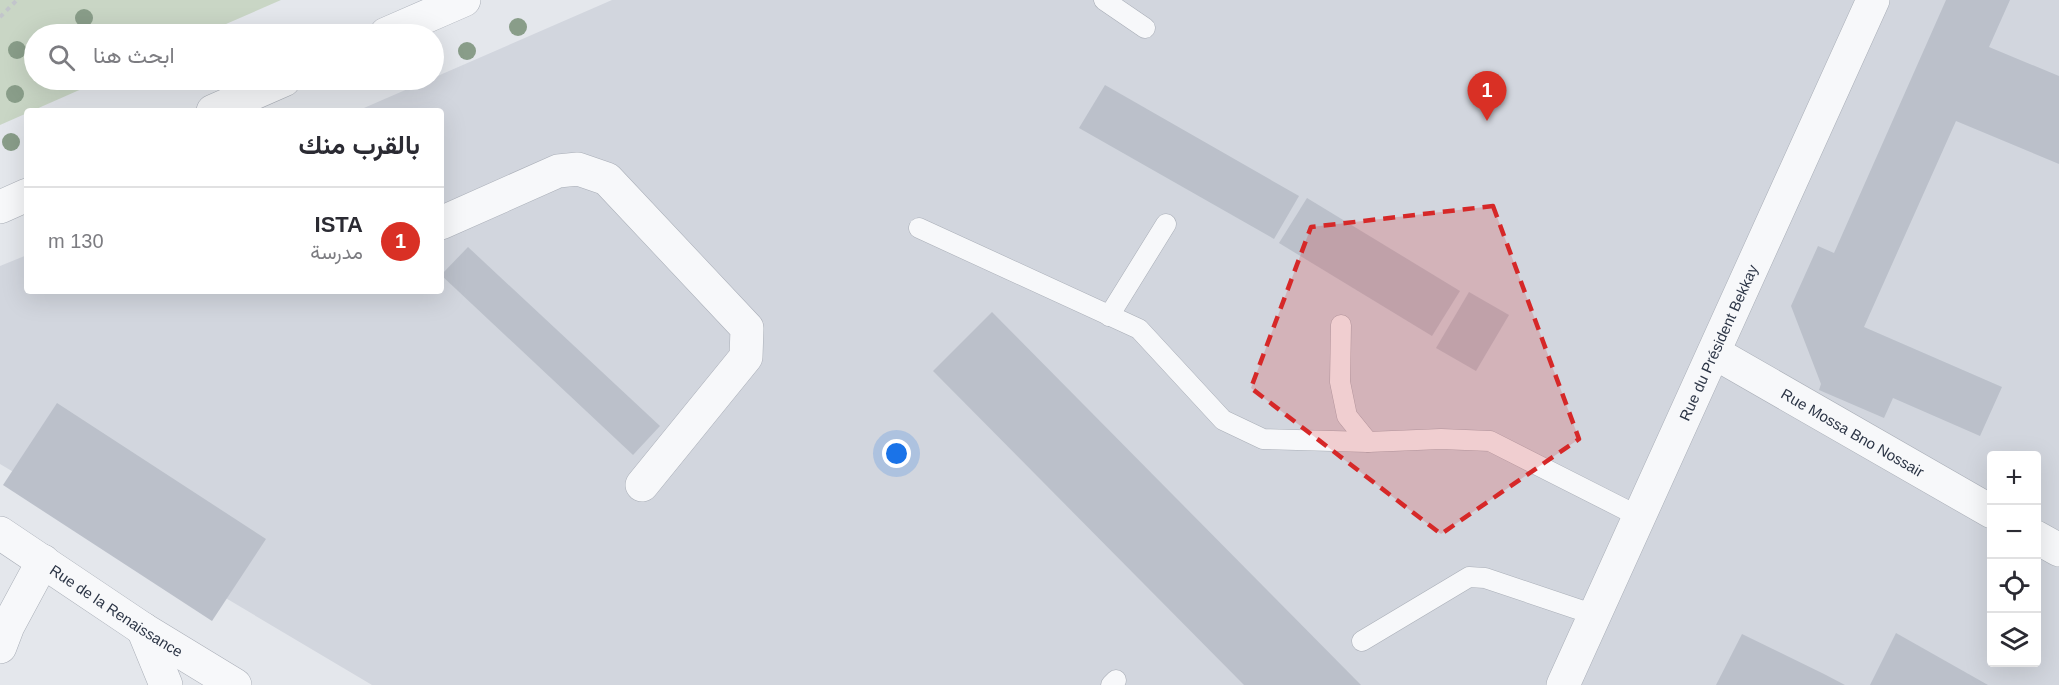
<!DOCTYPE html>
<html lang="ar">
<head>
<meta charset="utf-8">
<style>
  body { margin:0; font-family:Arial,Vazirmatn,sans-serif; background:#f2f2f3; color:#2b2b33; direction:rtl }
  .controls { position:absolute; right:18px; bottom:18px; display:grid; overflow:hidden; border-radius:6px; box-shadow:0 6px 24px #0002 }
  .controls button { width:54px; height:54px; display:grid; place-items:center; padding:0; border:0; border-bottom:2px solid #e1e1e2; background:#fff; color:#2b2b33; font:30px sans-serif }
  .you { position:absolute; left:897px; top:454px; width:21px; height:21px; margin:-15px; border:4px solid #fff; border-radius:50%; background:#1a73e8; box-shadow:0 0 0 9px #1a73e833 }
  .badge { display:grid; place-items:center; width:39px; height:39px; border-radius:50%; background:#d93025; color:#fff; font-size:20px; font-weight:700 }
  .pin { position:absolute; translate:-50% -50px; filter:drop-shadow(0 2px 3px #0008) }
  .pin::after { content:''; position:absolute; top:32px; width:21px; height:18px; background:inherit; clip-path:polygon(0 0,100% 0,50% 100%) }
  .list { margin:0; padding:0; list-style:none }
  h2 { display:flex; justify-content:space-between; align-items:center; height:78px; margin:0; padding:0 24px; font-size:26px }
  h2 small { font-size:20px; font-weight:400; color:#7c7c81 }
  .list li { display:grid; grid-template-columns:39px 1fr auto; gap:18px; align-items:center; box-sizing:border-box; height:108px; padding:0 24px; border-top:2px solid #e1e1e2 }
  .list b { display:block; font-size:22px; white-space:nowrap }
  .list p { margin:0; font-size:20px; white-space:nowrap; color:#7c7c81 }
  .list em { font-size:20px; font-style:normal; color:#7c7c81 }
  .icon { flex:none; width:33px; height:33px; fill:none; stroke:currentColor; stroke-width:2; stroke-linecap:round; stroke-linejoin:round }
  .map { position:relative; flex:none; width:2059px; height:685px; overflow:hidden; direction:ltr }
  .search { position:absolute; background:#fff; box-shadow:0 6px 24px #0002; left:24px; top:24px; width:420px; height:66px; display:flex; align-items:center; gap:15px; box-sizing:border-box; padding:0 21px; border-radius:33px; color:#7c7c81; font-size:22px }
  .panel { position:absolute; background:#fff; box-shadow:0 6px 24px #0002; left:24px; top:108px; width:420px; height:186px; border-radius:6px; direction:rtl }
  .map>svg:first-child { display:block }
</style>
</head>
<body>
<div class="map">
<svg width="2059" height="685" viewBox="0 0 2059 685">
  <rect width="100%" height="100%" fill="#e4e7ec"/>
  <path fill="#d2d6de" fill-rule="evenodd" d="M612,0H2059V685H372L0,464V266L27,255V291H441V111H357ZM1992,456H2036V662H1992Z"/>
  <path fill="#c9d6c5" d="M0,0H281L203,34H34V80H102L0,125Z"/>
  <g fill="#bbc0ca">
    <path d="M1946,0H2010L1989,47L2059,76V164L1956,121L1864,327L2002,387L1980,436L1893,398L1884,418L1819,390L1821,384L1791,306L1818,246L1834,253Z"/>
    <path d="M1105,85L1299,196L1274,239L1079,128Z"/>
    <path d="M1307,198L1460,291L1432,336L1279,243Z"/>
    <path d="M468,247L660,426L633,455L441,275Z"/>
    <path d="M1469,292L1509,315L1476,371L1436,348Z"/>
    <path d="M992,312L1361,685H1244L933,371Z"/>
    <path d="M57,403L266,539L212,621L3,485Z"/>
    <path d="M1896,633L1988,685H1870Z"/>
    <path d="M1742,634L1824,674L1845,685H1716Z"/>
  </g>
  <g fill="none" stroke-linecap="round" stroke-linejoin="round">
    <defs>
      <g id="service">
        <path d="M1104,0L1145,28"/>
        <path d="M919,228L1139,329L1223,420L1263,439L1368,442L1441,439L1490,441L1640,517"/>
        <path d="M1109,316L1166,224"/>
        <path d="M1341,325L1340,382L1347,416L1368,442"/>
        <path d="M1362,641L1469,577L1485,578L1595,615"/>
        <path d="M1111,685L1116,680"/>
      </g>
      <g id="minor">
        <path d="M441,223L558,171L578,169L607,179L747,328L746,357L642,485"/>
        <path id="s1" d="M1715,353L1992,512"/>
        <path id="s2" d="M0,533L143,629L235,685"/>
        <path d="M2036,537L2059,550"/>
        <path d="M143,629L166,685"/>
        <path d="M0,647L8,626L43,561"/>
        <path id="s3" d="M1563,685L1873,0"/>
      </g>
      <g id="tertiary">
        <path d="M386,34L464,0"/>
        <path d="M213,111L284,80"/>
        <path d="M0,207L27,195"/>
      </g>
    </defs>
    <use href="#service" stroke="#a9aeb7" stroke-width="21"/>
    <use href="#minor" stroke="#a9aeb7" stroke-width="34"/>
    <use href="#tertiary" stroke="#a9aeb7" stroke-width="34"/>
    <path stroke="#c2c5cb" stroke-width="4" stroke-dasharray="4.5 4.5" stroke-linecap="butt" d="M0,17L17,0"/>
    <use href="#service" stroke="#f7f8fa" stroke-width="20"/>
    <use href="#minor" stroke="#f7f8fa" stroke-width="33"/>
    <use href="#tertiary" stroke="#f7f8fa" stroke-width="33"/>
  </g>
  <g fill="#899d89">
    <circle cx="84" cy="18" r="9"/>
    <circle cx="518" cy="27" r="9"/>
    <circle cx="17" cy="50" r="9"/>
    <circle cx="467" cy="51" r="9"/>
    <circle cx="15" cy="94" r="9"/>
    <circle cx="11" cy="142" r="9"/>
  </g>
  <path fill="#d62828" fill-opacity="0.2" stroke="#d62828" stroke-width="4.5" stroke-dasharray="12 8" stroke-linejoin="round" d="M1493,206L1579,439L1441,534L1251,388L1311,227Z"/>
  <g text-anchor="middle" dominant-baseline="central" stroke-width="5" stroke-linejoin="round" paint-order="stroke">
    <g font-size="15" fill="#2b3445" stroke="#f4f6f9">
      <text stroke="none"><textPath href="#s3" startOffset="376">Rue du Président Bekkay</textPath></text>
      <text stroke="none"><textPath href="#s1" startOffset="159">Rue Mossa Bno Nossair</textPath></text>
      <text stroke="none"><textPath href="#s2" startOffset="140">Rue de la Renaissance</textPath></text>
    </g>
  </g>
</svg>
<div class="controls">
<button>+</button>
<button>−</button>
<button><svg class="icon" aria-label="locate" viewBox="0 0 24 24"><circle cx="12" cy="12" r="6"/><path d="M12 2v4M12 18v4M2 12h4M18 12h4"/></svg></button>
<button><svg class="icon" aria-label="layers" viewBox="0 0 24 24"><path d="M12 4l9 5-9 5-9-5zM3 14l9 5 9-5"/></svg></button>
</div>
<div class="you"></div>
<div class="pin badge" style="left:1487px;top:121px">1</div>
<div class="search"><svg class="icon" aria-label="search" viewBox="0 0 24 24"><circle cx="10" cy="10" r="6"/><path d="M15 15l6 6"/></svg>ابحث هنا</div>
<section class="panel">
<h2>بالقرب منك<small></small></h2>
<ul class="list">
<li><span class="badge">1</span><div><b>ISTA</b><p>مدرسة</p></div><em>130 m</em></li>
</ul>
</section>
</div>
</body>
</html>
